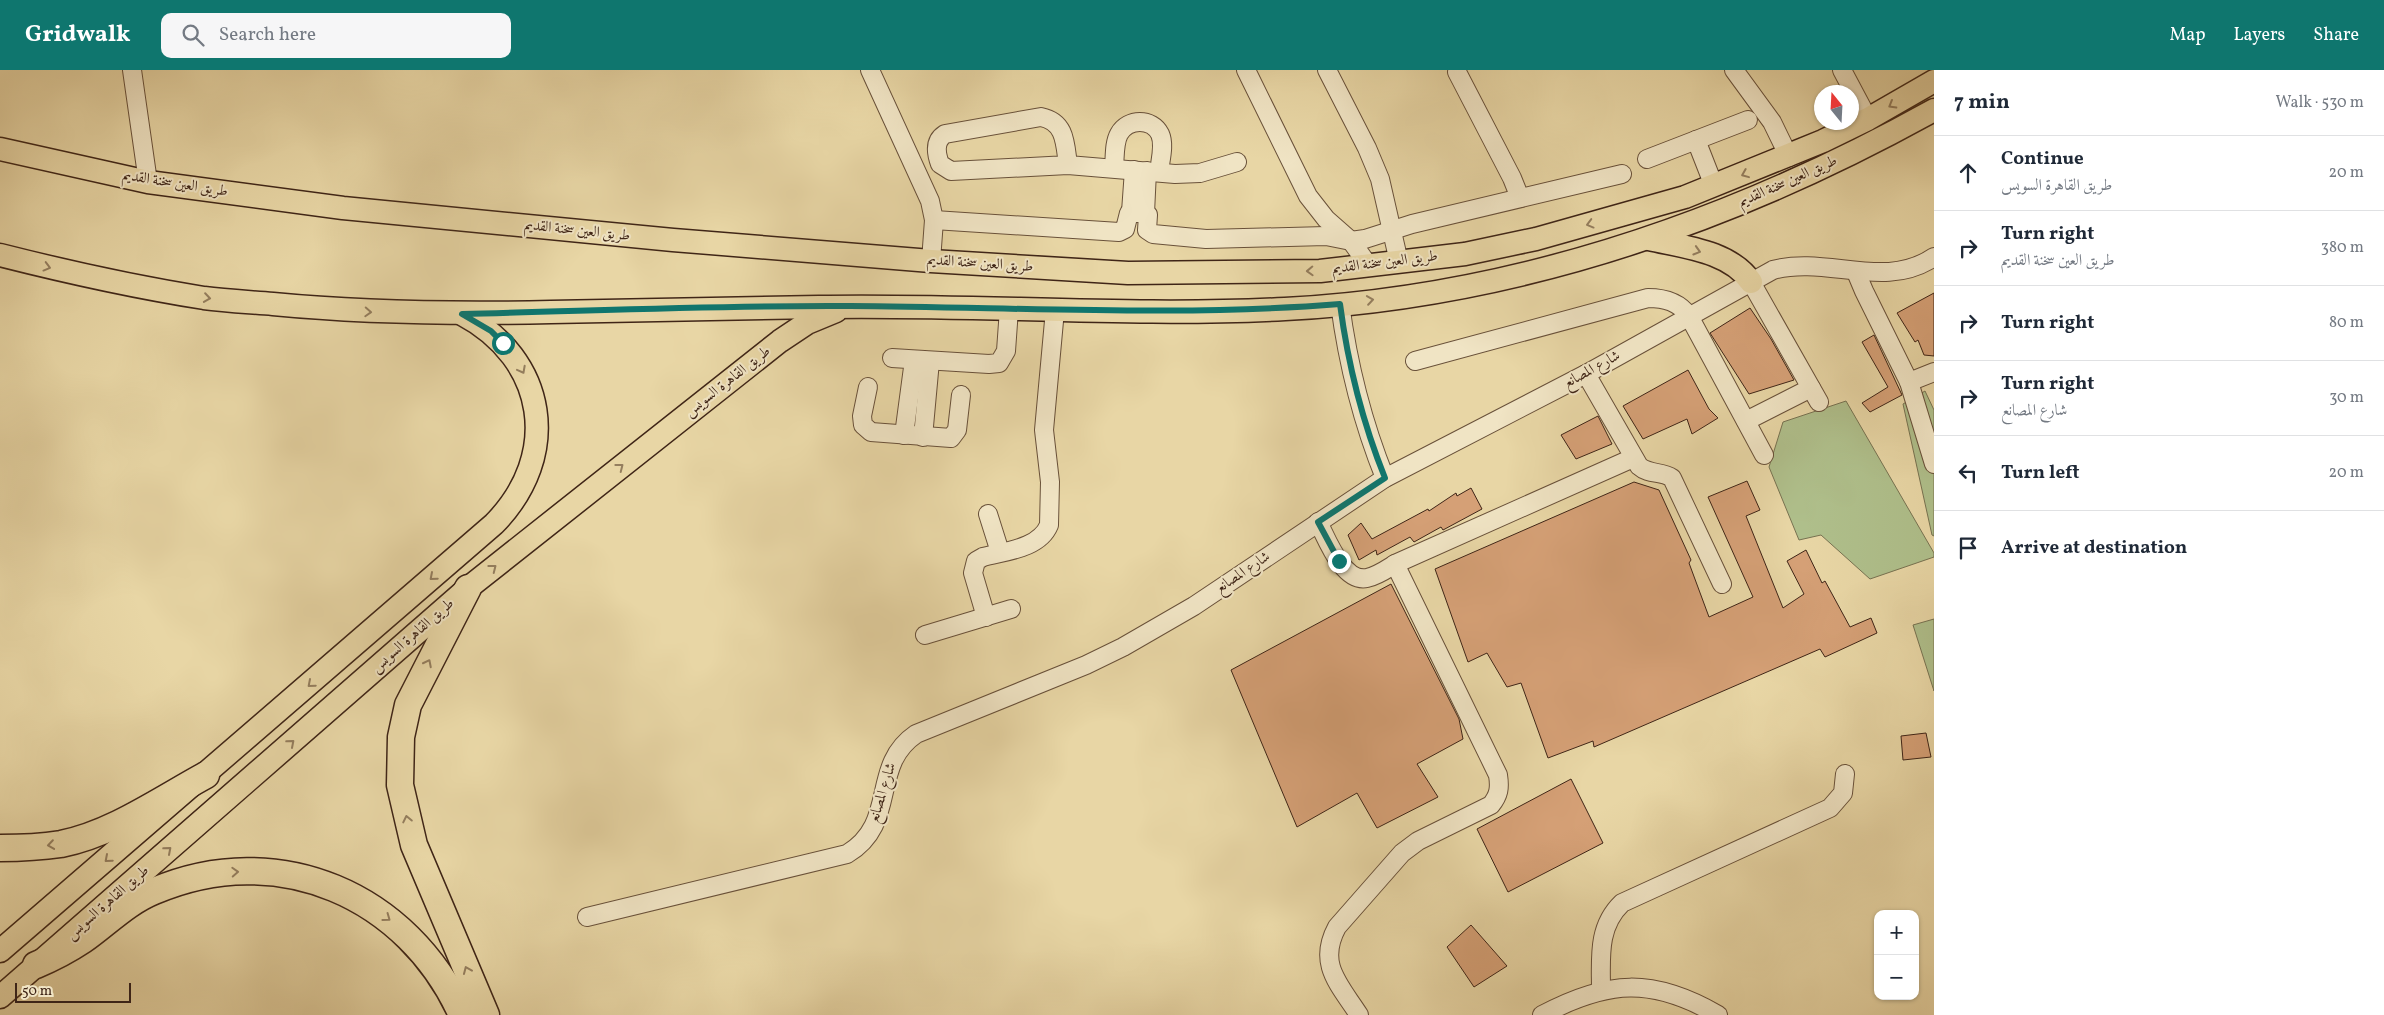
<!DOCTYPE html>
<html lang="en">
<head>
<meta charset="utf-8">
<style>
  body { margin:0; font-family:Vollkorn,Amiri,serif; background:#f6f6f7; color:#1f2937 }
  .controls { position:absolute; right:15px; bottom:15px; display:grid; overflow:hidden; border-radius:10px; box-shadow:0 1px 4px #0004 }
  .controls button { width:45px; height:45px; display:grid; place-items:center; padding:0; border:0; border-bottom:1px solid #e0e1e3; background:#fff; color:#1f2937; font:25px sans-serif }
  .compass { position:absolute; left:1814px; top:15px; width:45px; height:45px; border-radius:50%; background:#fff; box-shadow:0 1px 4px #0004; rotate:342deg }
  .scale { position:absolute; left:15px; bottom:12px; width:116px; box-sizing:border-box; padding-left:5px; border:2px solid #3f2517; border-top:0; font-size:14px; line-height:18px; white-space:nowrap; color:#3f2517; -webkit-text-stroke:4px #f0e4c4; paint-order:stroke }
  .stop { position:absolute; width:15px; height:15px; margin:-11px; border:4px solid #0f766e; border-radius:50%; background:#fff }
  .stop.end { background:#0f766e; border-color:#fff; box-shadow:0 1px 5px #0008 }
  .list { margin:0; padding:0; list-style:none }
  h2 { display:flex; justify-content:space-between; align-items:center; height:65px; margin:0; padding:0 20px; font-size:21px }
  h2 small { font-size:16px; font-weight:400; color:#747a83 }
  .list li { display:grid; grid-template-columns:32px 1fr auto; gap:15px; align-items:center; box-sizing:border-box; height:75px; padding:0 20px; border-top:1px solid #e0e1e3 }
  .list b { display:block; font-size:19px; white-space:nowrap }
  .list p { margin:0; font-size:16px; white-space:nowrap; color:#747a83 }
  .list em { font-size:16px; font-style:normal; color:#747a83 }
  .icon { flex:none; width:28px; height:28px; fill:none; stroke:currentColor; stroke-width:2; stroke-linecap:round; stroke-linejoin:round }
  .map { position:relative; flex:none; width:1934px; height:945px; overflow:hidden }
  header { display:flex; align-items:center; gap:30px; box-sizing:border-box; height:70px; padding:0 25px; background:#0f766e; color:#fff }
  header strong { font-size:24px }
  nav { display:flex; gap:28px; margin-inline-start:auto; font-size:18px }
  .search { width:350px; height:45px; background:#f6f6f7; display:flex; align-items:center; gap:12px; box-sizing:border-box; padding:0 18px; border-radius:10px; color:#747a83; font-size:19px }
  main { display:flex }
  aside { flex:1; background:#fff }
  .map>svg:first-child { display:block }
</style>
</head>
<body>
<header>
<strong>Gridwalk</strong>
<div class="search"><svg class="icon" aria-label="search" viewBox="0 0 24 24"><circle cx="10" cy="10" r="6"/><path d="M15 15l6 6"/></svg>Search here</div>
<nav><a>Map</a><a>Layers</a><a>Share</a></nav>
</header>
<main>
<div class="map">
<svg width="1934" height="945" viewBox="0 0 1934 945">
  <rect width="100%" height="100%" fill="#e8d6a5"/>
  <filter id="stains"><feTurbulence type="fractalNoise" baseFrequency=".004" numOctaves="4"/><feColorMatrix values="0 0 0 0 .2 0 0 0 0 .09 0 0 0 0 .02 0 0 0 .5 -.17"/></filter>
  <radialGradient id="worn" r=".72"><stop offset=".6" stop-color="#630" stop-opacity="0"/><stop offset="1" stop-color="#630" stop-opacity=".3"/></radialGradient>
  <g fill="#afbf8b" stroke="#777251">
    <path d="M1925,321L1934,340V466L1932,465L1903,334Z"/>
    <path d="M1846,331L1934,483V487L1870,509L1821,465L1799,470L1769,397L1783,352Z"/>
    <path d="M1934,549V621L1913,555Z"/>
  </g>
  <g fill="#d5a076" stroke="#3f2517">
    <path d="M1934,223V286L1924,285L1918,270L1915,272L1897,243Z"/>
    <path d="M1750,238L1771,269L1794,310L1749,324L1710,263Z"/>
    <path d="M1874,265L1902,325L1870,342L1862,333L1888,317L1862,272Z"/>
    <path d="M1688,300L1709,339L1718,348L1692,364L1687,349L1643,369L1623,336Z"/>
    <path d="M1598,346L1612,374L1576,389L1561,365Z"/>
    <path d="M1747,411L1760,440L1746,446L1783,538L1804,524L1787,491L1806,480L1822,513L1825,511L1850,557L1871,548L1877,563L1825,587L1820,579L1594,677L1593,671L1548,688L1521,613L1507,617L1487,583L1468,592L1435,499L1634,412L1659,420L1691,490L1689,493L1709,547L1753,527L1708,427Z"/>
    <path d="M1471,418L1482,439L1443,460L1441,457L1414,472L1410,467L1377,485L1376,480L1359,490L1348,465L1361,453L1372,469L1428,439L1429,441L1456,423L1457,426Z"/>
    <path d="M1391,514L1459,649L1463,669L1417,694L1438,727L1377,758L1357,723L1297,757L1231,600Z"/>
    <path d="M1926,663L1931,687L1903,690L1901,666Z"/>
    <path d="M1571,709L1603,773L1508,822L1477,759Z"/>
    <path d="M1471,855L1507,896L1474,917L1447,877Z"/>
  </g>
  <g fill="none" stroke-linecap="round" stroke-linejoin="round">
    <defs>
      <g id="minor">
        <path d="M132,0L148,112"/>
        <path d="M870,0L930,131L934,150L931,191"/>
        <path d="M1246,0L1308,126L1326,149L1351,171L1369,196"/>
        <path d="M1327,0L1367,78L1380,109L1399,192"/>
        <path d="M1734,0L1772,52L1789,87"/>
        <path d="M1842,0L1868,49"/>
        <path d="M1457,2L1512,108L1520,128"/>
        <path d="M1696,70L1714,116"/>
        <path d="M1647,89L1748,50"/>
        <path d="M1068,95C1065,74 1066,52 1041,47L945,64C934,71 936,83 940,94L951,101L1068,95L1175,104L1200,103L1237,92"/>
        <path d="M1114,98C1115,87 1114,73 1119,64C1128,48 1152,48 1160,64C1165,75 1160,91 1159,102"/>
        <path d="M1131,142L1134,100"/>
        <path d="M1145,143L1147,101"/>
        <path d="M934,150L1119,162L1125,159L1129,143H1144L1148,145L1147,160L1153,164L1206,169L1326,166L1351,171L1365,169L1412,154L1622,104"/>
        <path d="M1856,202L1864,221L1909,312L1934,302"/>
        <path d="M1751,212L1819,332"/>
        <path d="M1340,234C1348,295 1362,351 1385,408"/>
        <path d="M892,288L989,294L999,293L1006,281L1009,239"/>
        <path d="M1415,291L1648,228C1665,228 1679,232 1689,246L1764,385"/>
        <path d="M1586,304L1639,396C1649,405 1662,401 1672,408L1722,514"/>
        <path d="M1909,312L1934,394"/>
        <path d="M868,317L862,346L863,355L871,362L951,368L957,360L961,325"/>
        <path d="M1746,351L1811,318"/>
        <path d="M904,365L914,290"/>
        <path d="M923,367L930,291"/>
        <path d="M988,444L1000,482"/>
        <path d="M1318,452C1327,469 1343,513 1367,508C1377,506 1387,499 1395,494L1633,388"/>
        <path d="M986,547L973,503L976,491L983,487C1005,481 1039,479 1049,455L1050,412L1044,360L1055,240"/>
        <path d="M925,565L1011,539"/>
        <path d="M587,847L847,784C899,753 869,696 916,664L1086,595L1123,577L1194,536L1385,408L1586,304L1773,200C1827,185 1884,221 1934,187"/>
        <path d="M1601,920C1601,888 1597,857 1622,833L1830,738L1843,723L1845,704"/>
        <path d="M1359,945C1339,914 1317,894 1337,857L1402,783L1418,771L1491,735C1499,725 1500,718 1498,705L1395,494"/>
        <path d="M1542,945C1608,910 1652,907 1718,945"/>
      </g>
      <g id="major">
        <path d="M0,79L148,112L343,138L673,170L931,191L1128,203L1320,201L1465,184L1536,169L1685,127L1823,71L1868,49L1934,11"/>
        <path d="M1649,169C1684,177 1730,181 1751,212"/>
        <path d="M0,185C67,202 135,217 204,228C227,231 250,232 273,234C366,243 458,244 551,242C640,240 729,238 819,237C974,234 1129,247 1285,239C1515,227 1734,151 1934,40"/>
        <path d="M0,881L494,454C562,385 547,289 462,244"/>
        <path d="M0,927L468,518L780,271L807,253L836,241"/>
      </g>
      <g id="highway">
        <path d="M468,518L408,635L401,667L400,715L414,775L486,945"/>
        <path d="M0,778C21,778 41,777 61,774C112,764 160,730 206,705"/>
        <path d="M36,895C53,888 68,880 83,870C107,853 127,832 154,821C278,768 408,825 462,945"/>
      </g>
    </defs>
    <use href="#minor" stroke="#69513a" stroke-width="20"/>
    <use href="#major" stroke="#3f2517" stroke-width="25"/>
    <use href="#highway" stroke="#3f2517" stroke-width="29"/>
    <use href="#minor" stroke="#f0e4c4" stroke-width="18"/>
    <use href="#major" stroke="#e8d6a5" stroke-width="22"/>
    <use href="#highway" stroke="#e8d6a5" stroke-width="26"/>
  </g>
  <defs><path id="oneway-chevron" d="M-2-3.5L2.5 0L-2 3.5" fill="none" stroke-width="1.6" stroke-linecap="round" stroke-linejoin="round" transform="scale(1.25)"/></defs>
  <g stroke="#947e5e">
    <use href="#oneway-chevron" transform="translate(1892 35) rotate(150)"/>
    <use href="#oneway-chevron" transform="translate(1745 104) rotate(158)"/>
    <use href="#oneway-chevron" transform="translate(1590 154) rotate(165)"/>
    <use href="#oneway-chevron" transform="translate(1697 181) rotate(17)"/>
    <use href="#oneway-chevron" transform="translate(47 197) rotate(15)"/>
    <use href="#oneway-chevron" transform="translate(1310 201) rotate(178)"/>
    <use href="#oneway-chevron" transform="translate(207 228) rotate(8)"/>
    <use href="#oneway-chevron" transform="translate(1370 230) rotate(-8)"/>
    <use href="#oneway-chevron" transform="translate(368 242) rotate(3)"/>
    <use href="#oneway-chevron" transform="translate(522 300) rotate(62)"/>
    <use href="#oneway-chevron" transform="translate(620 397) rotate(-38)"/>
    <use href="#oneway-chevron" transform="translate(493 498) rotate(-38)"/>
    <use href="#oneway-chevron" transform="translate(433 507) rotate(139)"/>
    <use href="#oneway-chevron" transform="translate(428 593) rotate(-63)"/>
    <use href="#oneway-chevron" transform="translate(311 614) rotate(139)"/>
    <use href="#oneway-chevron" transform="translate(291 673) rotate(-41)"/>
    <use href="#oneway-chevron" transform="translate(407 749) rotate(-102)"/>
    <use href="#oneway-chevron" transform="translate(51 775) rotate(172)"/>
    <use href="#oneway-chevron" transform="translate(168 780) rotate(-41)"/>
    <use href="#oneway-chevron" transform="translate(108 789) rotate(139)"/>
    <use href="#oneway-chevron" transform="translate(235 802) rotate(-3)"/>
    <use href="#oneway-chevron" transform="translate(387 848) rotate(36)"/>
    <use href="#oneway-chevron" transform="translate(467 900) rotate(-113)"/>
  </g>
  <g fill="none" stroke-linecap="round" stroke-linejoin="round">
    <path stroke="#0f766e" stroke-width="6" d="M503,273L491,261L462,244C591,241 721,235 850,236C1014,237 1177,247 1340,234C1348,295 1362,351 1385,408L1318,452L1339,491"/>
  </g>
  <g text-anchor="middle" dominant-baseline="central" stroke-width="4" stroke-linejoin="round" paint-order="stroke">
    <g font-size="15" fill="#3f2517" stroke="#f0e4c4">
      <text transform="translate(1788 112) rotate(-24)">طريق العين سخنة القديم</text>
      <text transform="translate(175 114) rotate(9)">طريق العين سخنة القديم</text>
      <text transform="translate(577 161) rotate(6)">طريق العين سخنة القديم</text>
      <text transform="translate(1385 193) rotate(-7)">طريق العين سخنة القديم</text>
      <text transform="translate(980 194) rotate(4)">طريق العين سخنة القديم</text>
      <text transform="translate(1592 300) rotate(-29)">شارع المصانع</text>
      <text transform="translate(728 312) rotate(-38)">طريق القاهرة السويس</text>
      <text transform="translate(1243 503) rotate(-34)">شارع المصانع</text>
      <text transform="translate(413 566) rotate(-41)">طريق القاهرة السويس</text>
      <text transform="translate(883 723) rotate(-73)">شارع المصانع</text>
      <text transform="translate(108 833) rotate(-41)">طريق القاهرة السويس</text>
    </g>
  </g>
  <rect width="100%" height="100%" filter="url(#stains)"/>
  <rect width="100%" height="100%" fill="url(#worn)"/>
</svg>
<div class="controls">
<button>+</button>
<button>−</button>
</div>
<svg class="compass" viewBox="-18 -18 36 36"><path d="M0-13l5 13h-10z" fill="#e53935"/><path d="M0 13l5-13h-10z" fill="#747a83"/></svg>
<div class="scale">50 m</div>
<div class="stop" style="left:503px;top:273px"></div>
<div class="stop end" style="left:1339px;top:491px"></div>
</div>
<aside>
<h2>7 min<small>Walk · 530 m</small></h2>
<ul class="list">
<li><svg class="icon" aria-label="ahead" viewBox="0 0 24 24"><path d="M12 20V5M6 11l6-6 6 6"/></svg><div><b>Continue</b><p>طريق القاهرة السويس</p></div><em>20 m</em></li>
<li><svg class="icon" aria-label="right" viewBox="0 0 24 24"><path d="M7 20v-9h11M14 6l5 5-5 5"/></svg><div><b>Turn right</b><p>طريق العين سخنة القديم</p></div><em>380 m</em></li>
<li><svg class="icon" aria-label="right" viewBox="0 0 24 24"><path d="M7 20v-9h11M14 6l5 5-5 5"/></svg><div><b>Turn right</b></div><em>80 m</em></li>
<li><svg class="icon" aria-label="right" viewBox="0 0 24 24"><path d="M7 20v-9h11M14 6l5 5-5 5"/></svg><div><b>Turn right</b><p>شارع المصانع</p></div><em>30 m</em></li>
<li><svg class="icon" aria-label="left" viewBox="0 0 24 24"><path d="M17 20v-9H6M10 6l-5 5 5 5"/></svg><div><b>Turn left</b></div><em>20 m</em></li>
<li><svg class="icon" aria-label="arrive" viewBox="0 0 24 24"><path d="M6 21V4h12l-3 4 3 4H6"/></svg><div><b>Arrive at destination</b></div></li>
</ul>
</aside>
</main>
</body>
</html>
